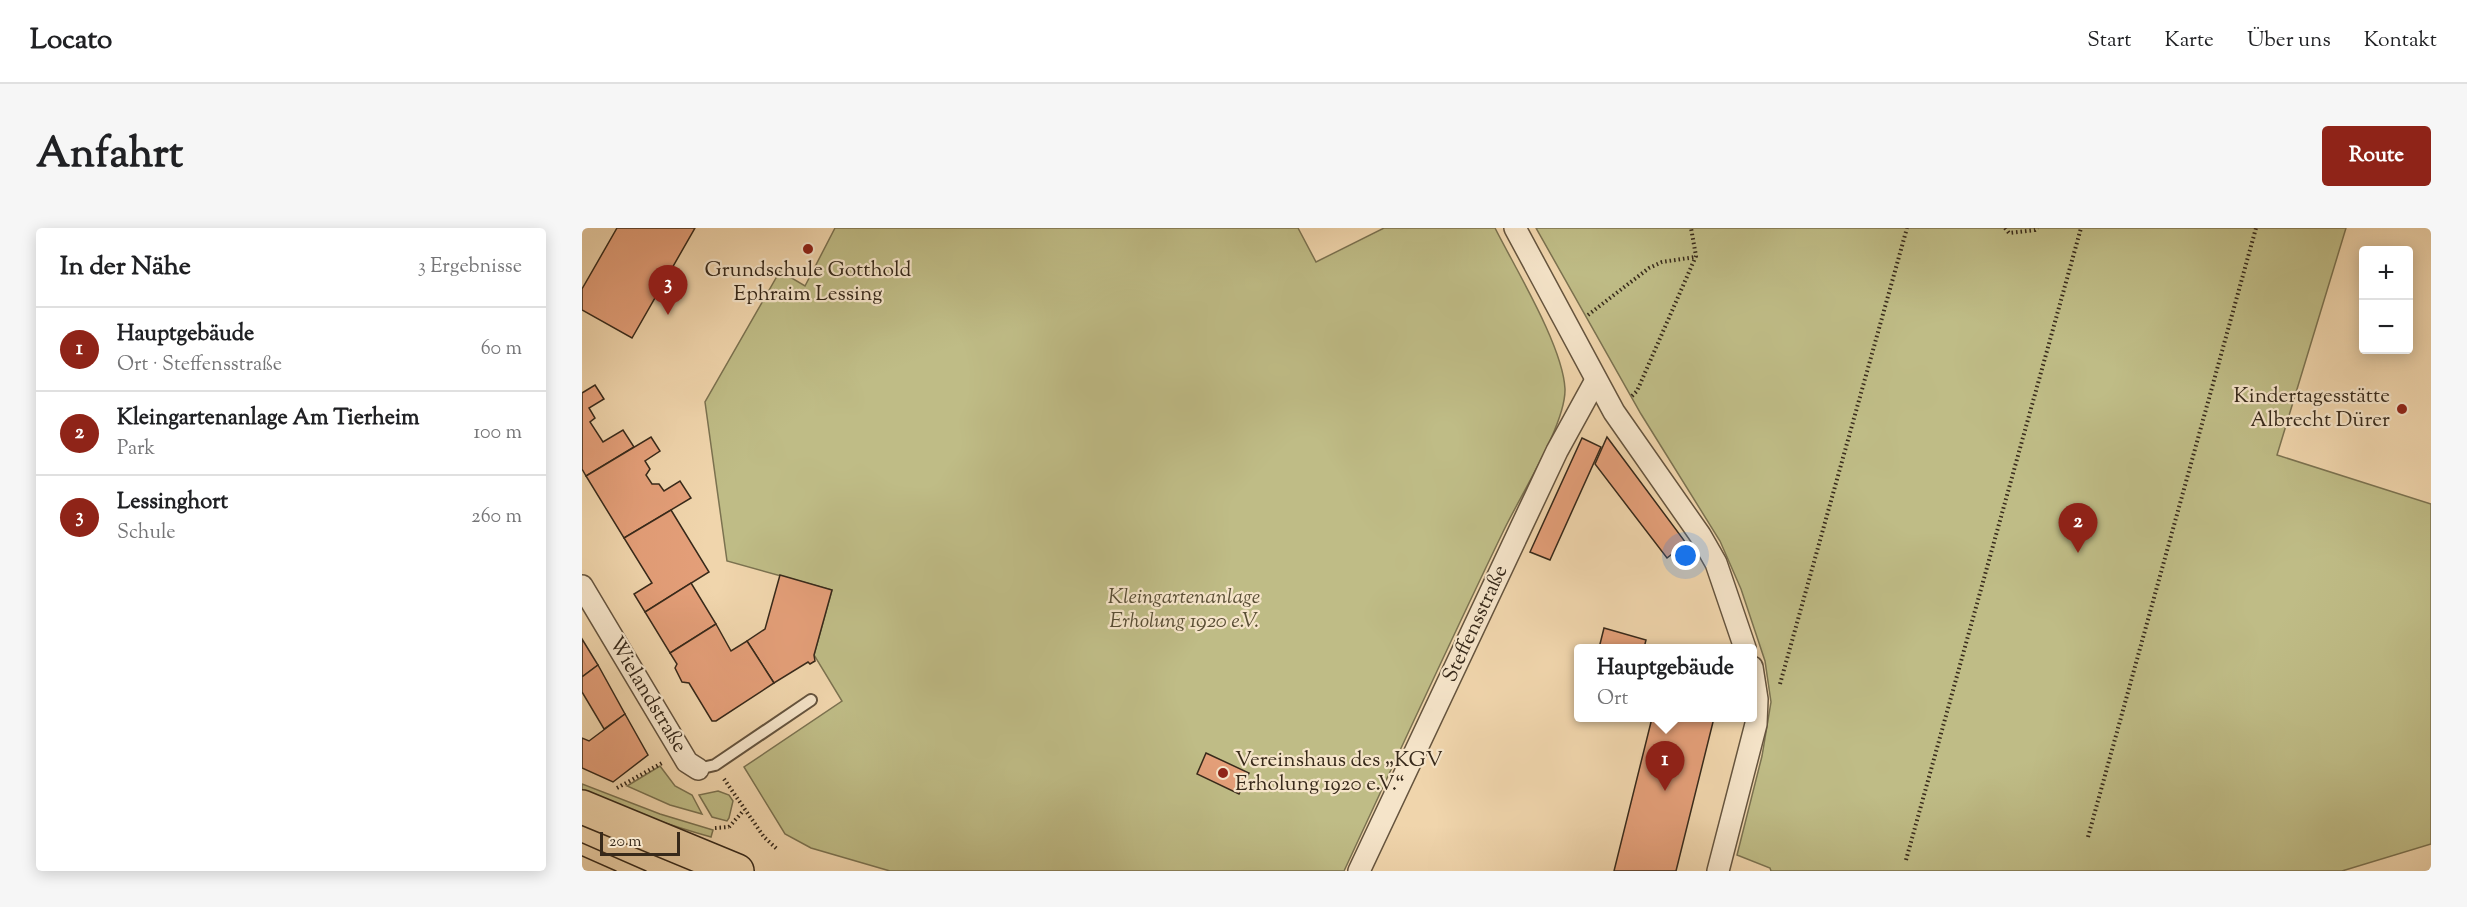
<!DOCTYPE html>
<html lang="de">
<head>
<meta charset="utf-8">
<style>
  body { margin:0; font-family:"Sorts Mill Goudy",serif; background:#f6f6f6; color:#202124 }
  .controls { position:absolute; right:18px; top:18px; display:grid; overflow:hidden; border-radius:6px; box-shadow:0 3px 15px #0003 }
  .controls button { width:54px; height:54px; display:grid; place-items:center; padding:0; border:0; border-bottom:2px solid #e0e0e0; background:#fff; color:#202124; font:30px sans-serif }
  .scale { position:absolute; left:18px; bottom:15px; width:80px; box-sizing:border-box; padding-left:6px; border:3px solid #37291a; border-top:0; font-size:16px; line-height:21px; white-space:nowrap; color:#37291a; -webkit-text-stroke:4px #f5e4c9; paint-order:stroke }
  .you { position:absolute; left:1104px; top:328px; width:21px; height:21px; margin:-15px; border:4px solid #fff; border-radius:50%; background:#1a73e8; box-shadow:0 0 0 9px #1a73e833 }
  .badge { display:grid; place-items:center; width:39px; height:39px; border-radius:50%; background:#8f2418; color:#fff; font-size:20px; font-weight:700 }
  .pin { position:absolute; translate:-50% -50px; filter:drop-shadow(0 2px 3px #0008) }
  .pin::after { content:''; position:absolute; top:32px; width:21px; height:18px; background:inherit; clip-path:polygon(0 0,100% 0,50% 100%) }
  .popup { position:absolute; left:992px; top:416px; width:183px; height:78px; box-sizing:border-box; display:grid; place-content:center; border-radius:6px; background:#fff; filter:drop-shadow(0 2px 4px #0005); font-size:20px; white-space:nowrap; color:#757577 }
  .popup b { font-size:22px; color:#202124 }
  .popup::after { content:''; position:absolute; left:50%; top:100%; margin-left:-12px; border:12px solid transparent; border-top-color:#fff }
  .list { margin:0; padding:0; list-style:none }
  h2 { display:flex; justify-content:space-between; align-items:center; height:78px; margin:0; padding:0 24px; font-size:26px }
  h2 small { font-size:20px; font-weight:400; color:#757577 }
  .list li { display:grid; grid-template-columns:39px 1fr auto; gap:18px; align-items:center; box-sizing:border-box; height:84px; padding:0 24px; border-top:2px solid #e0e0e0 }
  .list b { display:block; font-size:22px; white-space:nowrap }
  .list p { margin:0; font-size:20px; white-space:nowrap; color:#757577 }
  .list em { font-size:20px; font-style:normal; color:#757577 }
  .map { position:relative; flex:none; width:1849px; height:643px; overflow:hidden; border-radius:6px }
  header { display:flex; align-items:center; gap:36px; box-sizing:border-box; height:84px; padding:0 30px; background:#fff; border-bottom:2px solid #e0e0e0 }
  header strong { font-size:28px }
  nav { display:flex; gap:33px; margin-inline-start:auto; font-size:21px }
  .intro { display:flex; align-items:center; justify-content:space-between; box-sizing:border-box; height:144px; padding:0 36px }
  h1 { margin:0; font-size:42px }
  .button { padding:15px 27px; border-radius:6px; background:#8f2418; color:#fff; font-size:21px; font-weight:700 }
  main { display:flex; gap:36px; padding:0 36px }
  aside { flex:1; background:#fff; border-radius:6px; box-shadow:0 3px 15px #0003 }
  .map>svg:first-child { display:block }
</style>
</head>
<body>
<header>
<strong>Locato</strong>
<nav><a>Start</a><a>Karte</a><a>Über uns</a><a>Kontakt</a></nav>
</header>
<div class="intro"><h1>Anfahrt</h1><a class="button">Route</a></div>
<main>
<aside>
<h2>In der Nähe<small>3 Ergebnisse</small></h2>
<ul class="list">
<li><span class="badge">1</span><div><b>Hauptgebäude</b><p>Ort · Steffensstraße</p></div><em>60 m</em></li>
<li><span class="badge">2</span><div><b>Kleingartenanlage Am Tierheim</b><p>Park</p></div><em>100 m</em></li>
<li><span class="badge">3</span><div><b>Lessinghort</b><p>Schule</p></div><em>260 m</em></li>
</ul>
</aside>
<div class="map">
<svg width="1849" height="643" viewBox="0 0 1849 643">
  <rect width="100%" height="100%" fill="#f0d5ac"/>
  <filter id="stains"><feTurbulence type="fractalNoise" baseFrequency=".00333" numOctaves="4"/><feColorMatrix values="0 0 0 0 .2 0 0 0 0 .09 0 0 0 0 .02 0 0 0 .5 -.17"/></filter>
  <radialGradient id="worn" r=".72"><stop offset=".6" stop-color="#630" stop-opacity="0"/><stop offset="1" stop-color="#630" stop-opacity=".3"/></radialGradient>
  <g fill="#bfbc86" stroke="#7b7250" stroke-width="1.5">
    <path d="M253,0H716L734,34L802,0H913C933,40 981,118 983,161C984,197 936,271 920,306C866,418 814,531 762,643H308L229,620L203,606L162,539L260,473L232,427L250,362L145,333L123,174L198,43L223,58Z"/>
    <path d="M954,0H1764L1695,227L1849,276V616L1760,643H1189L1188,640L1155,627L1180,528L1189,474L1183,433L1159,361L1138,313L1059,186Z"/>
    <path d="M78,538L93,558L110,567L120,586L88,577L45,558Z"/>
    <path d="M0,556L78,586L131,602L129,609C85,597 42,581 0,563Z"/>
    <path d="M136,563L147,567L151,573L147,590L145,593L130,589L117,567Z"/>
  </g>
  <g fill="#e49f79" stroke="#37291a" stroke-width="1.5">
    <path d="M35,0H113L50,110L0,82V61Z"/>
    <path d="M13,157L22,171L7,180L13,190L8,194L21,214L41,202L52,219L4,248L0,241V165Z"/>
    <path d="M69,209L78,223L63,233L68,241L64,247L70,256H77L82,263L98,253L109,270L42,310L4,248Z"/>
    <path d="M1025,209L1104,315L1085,330L1013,236Z"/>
    <path d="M1000,210L1019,219L968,332L948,324Z"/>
    <path d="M89,282L127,344L63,384L52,366L70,355L42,310Z"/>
    <path d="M198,347L250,362L232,427L233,433L228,436L226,434L192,455L165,413L183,401Z"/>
    <path d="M109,355L134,396L88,425L63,384Z"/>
    <path d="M134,396L149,423L165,413L192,455L134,493H130L107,455L100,454L93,440L95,436L88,425Z"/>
    <path d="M1022,400L1064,412L1062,420H1017Z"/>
    <path d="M0,411L16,437L0,449Z"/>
    <path d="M16,437L43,486L22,501L0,464V449Z"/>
    <path d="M43,486L66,527L31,554L0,540V510L7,513Z"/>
    <path d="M1070,490H1132L1094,643H1032Z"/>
    <path d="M624,525L667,545L657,566L615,546Z"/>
  </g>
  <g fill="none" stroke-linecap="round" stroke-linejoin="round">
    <defs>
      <path id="lane" d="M116,541L133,537L229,472"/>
      <g id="street">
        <path d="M933,0L1032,184L1118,307L1134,335L1163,420"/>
        <path d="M0,358L105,534L116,541"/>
        <path d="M777,643L975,223L1014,152"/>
        <path d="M1136,643L1174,496L1175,471L1170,439"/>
      </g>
      <path id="primary" d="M0,579L155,643"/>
    </defs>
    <use href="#lane" stroke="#65543e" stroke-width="14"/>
    <use href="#street" stroke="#65543e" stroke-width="24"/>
    <use href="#primary" stroke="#37291a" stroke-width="36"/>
    <g stroke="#37291a" stroke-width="4" stroke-dasharray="1.5 3" stroke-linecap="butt">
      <path d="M1423,0L1427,5L1453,2L1456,0"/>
      <path d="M1006,87L1067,40L1080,34L1113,29"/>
      <path d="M1050,168L1055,163L1114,28L1109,0"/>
      <path d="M1198,456L1325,0"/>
      <path d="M142,551L182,609L196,622"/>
      <path d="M35,560L80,535"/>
      <path d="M147,599L162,582"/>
      <path d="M133,600L147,599"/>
      <path d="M1506,609L1674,0"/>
      <path d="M1324,632L1499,0"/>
    </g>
    <use href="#lane" stroke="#f5e4c9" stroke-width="10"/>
    <use href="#street" stroke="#f5e4c9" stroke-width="21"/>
    <use href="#primary" stroke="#f0d5ac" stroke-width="33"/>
    <g stroke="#37291a" stroke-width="1.5">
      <path d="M0,615L64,643"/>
      <path d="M0,628L34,643"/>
    </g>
  </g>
  <g fill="#8f2418" stroke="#f5e4c9" stroke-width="2">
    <circle cx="226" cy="21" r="6"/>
    <circle cx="1820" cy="181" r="6"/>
    <circle cx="641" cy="545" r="6"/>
  </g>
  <g text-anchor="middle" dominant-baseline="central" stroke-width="4.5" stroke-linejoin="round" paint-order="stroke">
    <g font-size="21" fill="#37291a" stroke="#f5e4c9">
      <text x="226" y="43">Grundschule Gotthold<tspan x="226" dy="24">Ephraim Lessing</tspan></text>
      <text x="1808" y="169" text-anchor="end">Kindertagesstätte<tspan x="1808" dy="24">Albrecht Dürer</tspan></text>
      <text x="653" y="533" text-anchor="start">Vereinshaus des „KGV<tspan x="653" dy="24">Erholung 1920 e.V.“</tspan></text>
    </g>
    <g font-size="21" font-style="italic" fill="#594e35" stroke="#f5e4c9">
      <text x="602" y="370">Kleingartenanlage<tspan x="602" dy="24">Erholung 1920 e.V.</tspan></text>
    </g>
    <g font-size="21" fill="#37291a" stroke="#f5e4c9">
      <text transform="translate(894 396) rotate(-65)">Steffensstraße</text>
      <text transform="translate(65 467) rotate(59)">Wielandstraße</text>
    </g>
  </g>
  <rect width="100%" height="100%" filter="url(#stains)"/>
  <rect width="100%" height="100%" fill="url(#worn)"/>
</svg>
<div class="controls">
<button>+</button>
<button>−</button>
</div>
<div class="scale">20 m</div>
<div class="you"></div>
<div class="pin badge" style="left:1083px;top:563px">1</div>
<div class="popup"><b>Hauptgebäude</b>Ort</div>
<div class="pin badge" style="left:1496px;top:325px">2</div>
<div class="pin badge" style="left:86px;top:87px">3</div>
</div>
</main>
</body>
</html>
